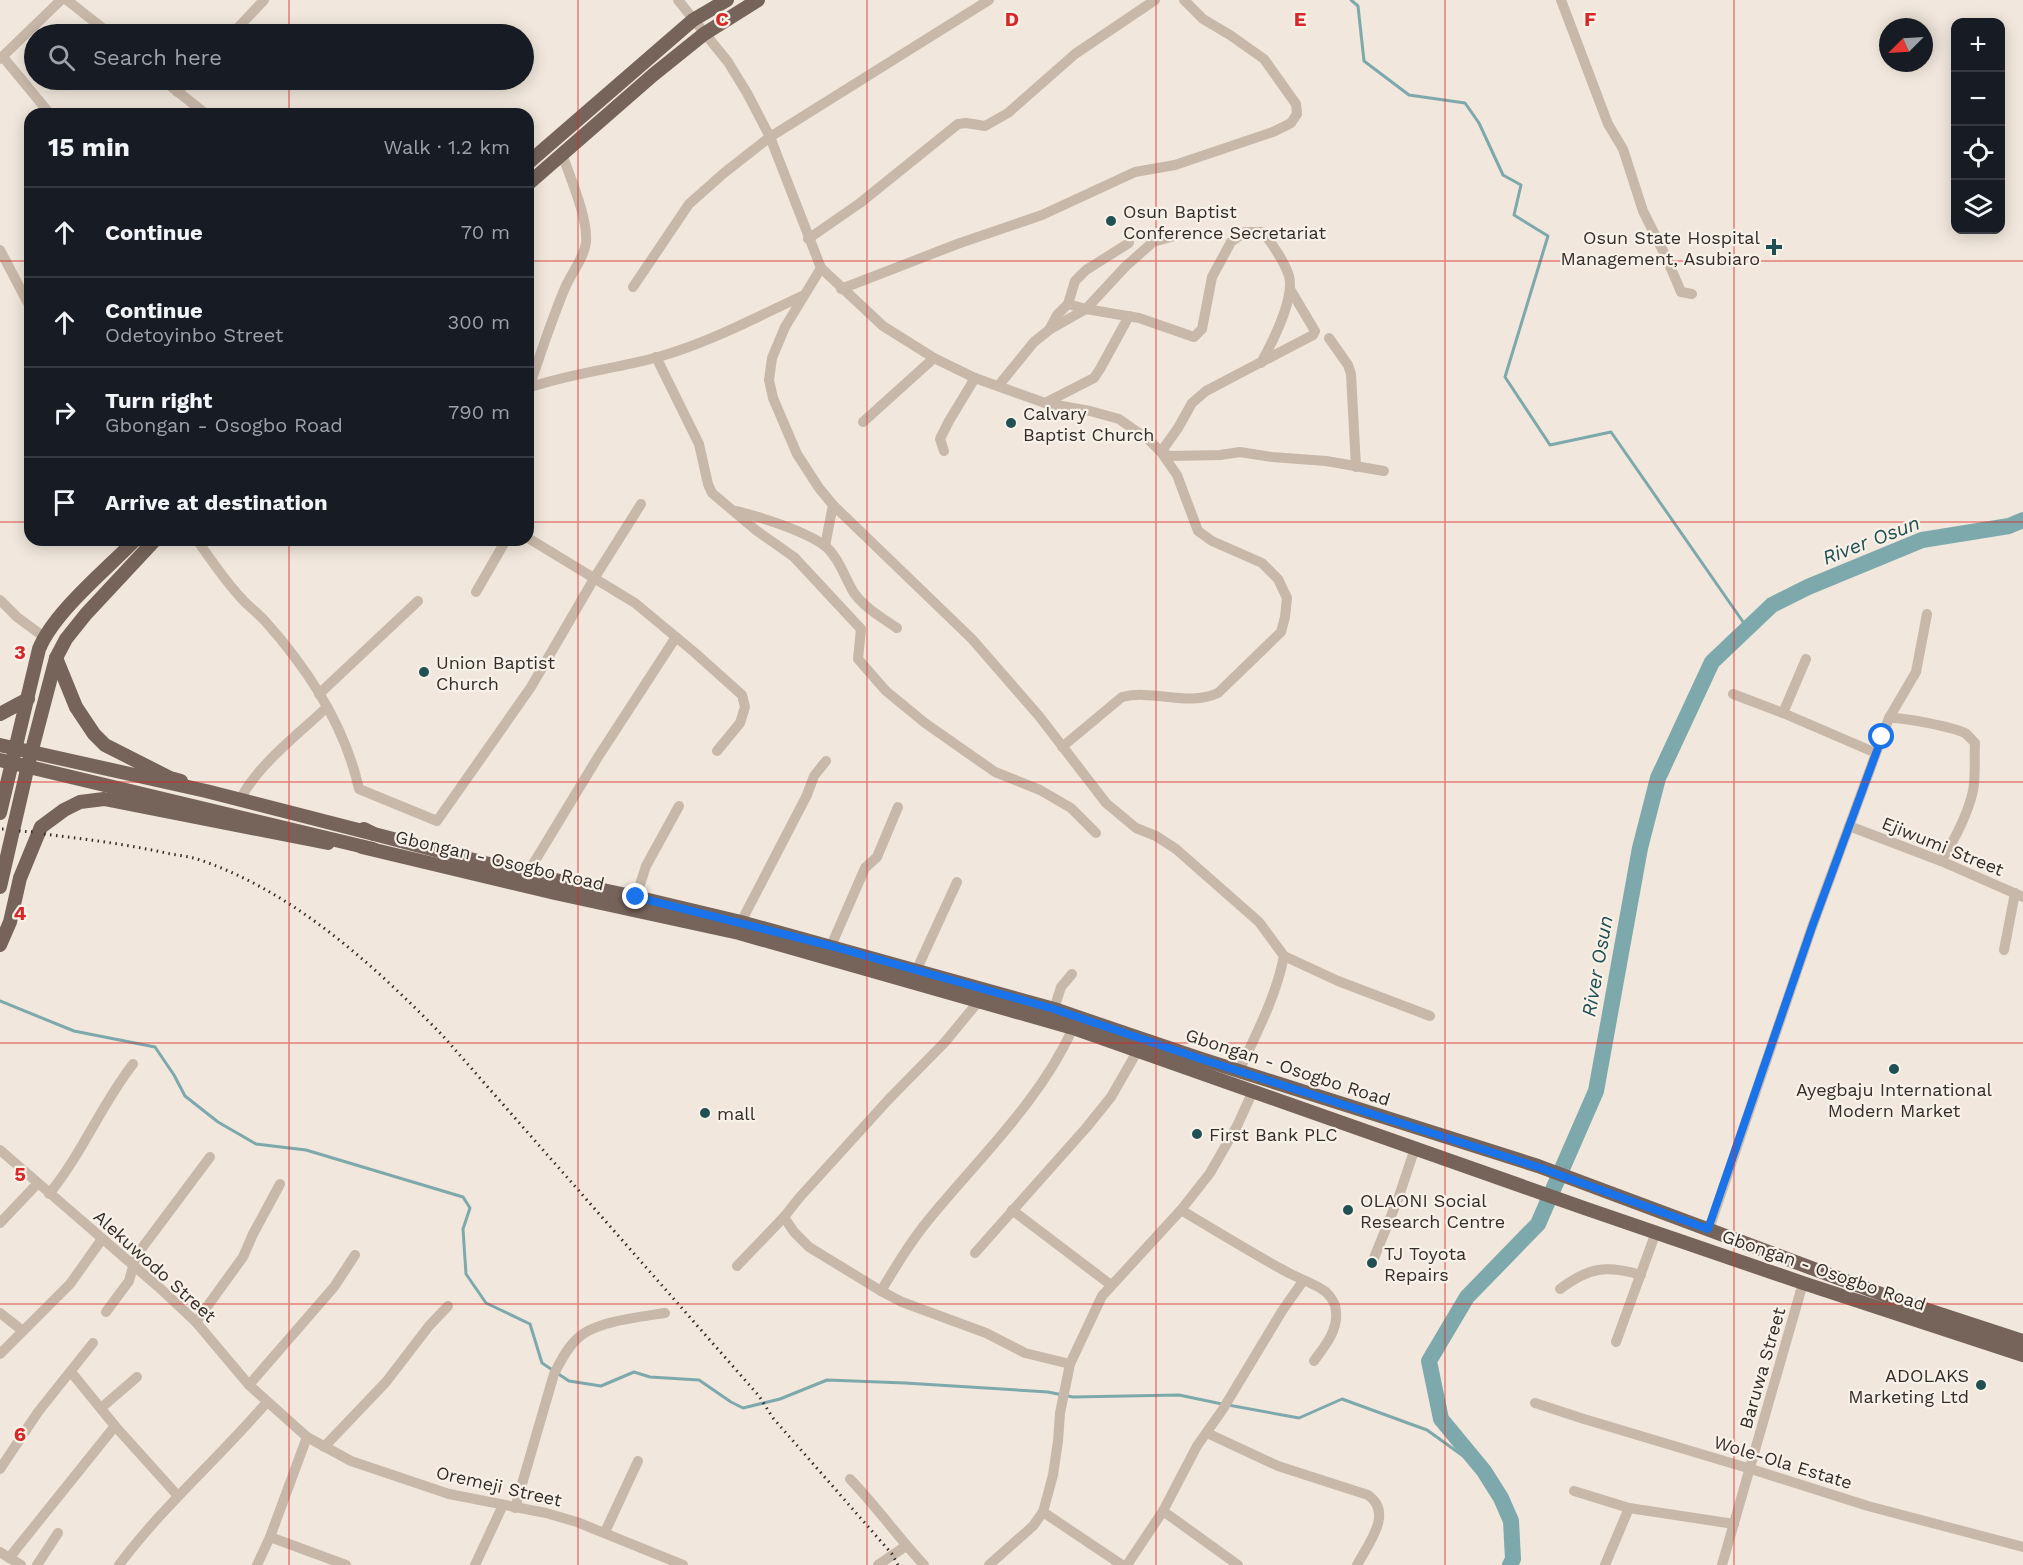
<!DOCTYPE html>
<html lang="en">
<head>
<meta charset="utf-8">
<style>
  body { margin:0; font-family:"Work Sans",sans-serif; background:#20242c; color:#f1f3f6 }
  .controls { position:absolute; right:18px; top:18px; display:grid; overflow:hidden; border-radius:12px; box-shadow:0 3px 15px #0003 }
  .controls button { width:54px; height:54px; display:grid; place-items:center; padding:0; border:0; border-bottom:2px solid #363941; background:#171b24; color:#f1f3f6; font:30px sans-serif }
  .compass { position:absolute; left:1879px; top:18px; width:54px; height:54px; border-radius:50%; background:#171b24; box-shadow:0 3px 15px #0003; rotate:246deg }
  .stop { position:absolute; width:18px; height:18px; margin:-14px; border:4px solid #1a73e8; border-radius:50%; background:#fff }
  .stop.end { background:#1a73e8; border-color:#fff; box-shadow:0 2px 6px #0008 }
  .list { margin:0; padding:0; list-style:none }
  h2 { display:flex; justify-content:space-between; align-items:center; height:78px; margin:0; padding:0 24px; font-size:26px }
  h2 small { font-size:20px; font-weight:400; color:#9ea1a6 }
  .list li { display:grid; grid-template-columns:39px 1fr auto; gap:18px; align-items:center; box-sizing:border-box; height:90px; padding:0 24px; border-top:2px solid #363941 }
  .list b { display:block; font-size:22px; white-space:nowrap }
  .list p { margin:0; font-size:20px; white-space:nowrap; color:#9ea1a6 }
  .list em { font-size:20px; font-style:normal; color:#9ea1a6 }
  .icon { flex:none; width:33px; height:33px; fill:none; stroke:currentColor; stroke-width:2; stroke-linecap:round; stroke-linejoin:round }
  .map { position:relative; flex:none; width:2023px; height:1565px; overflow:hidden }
  .search { position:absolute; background:#171b24; box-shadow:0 3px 15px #0003; left:24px; top:24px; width:510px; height:66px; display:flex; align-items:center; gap:15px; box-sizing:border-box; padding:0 21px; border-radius:33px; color:#9ea1a6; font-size:22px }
  .panel { position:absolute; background:#171b24; box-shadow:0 3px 15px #0003; left:24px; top:108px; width:510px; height:438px; border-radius:18px }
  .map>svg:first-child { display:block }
</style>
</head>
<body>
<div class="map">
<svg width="2023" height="1565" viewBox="0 0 2023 1565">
  <rect width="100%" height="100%" fill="#f1e7dc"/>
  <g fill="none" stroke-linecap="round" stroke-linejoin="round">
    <g stroke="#7da9ac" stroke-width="3">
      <path d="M1351,0L1358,6L1364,61L1409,95L1465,103L1479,123L1503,175L1521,185L1514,215L1548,236L1505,377L1550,445L1611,432L1748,629"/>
      <path d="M0,1001L74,1031L155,1047L174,1075L185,1096L218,1122L256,1144L306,1150L463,1197L470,1208L463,1229L466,1274L486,1303L530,1324L542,1363L569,1381L601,1386L634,1372L650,1377L699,1380L731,1402L743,1408L780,1399L827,1380L905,1383L1048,1392L1073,1397L1179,1395L1222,1404"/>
      <path d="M1228,1405L1299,1418L1342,1399L1427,1430L1484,1471"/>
    </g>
    <path stroke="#7da9ac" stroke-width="16" d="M1510,1565L1513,1559L1511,1521L1501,1498L1484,1471L1441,1419L1429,1361L1467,1297L1538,1224L1596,1091L1640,848L1658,778L1712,662L1772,605L1808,587L1922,540L2009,526L2023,520"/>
    <g stroke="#c8b8a9" stroke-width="10">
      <path d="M67,0L110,34"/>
      <path d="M678,0L728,62L747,93L770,137L821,268L883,326L934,358L975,378L1045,403L1090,411L1119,419L1149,440L1161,452L1170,456L1220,455L1240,452L1272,457L1326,461L1384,471"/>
      <path d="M1561,0L1608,124L1623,149L1643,211L1667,259L1681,292L1692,294"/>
      <path d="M232,34L264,0"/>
      <path d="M3,57L50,114"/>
      <path d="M0,59L61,0"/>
      <path d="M163,80L206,114"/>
      <path d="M177,92L189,80"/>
      <path d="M808,239L860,203L958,124L966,123L985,126L1008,113L1075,54L1155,0"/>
      <path d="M0,250L30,307"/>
      <path d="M821,268L785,327L772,358L769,380L773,398L797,454L819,488L833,505L972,639L1039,716L1106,803L1136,828L1156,836L1176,849L1259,922L1284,956C1276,997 1256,1034 1239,1071"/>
      <path d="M633,287L689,204L724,173L770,137L989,0"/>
      <path d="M841,289L960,243L1042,215L1135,172L1175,165L1273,132L1291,123L1297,114L1296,104L1264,59L1230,35L1203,19L1184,0"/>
      <path d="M1068,304L1086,309L1125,267L1153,242L1171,237"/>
      <path d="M1049,330L1057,315L1068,304L1075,281L1086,270L1129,243"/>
      <path d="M1329,338L1348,365L1351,374L1356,467"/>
      <path d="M656,357L699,444L708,484L712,493L757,531L794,557L861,629L858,659L886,691L925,723L995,772L1040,790L1071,808L1096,833"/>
      <path d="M999,385L1034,342L1049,330L1086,309L1139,318L1194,337L1202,329L1212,277L1231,242L1245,232H1262C1271,241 1285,263 1289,276C1295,298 1272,343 1261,363"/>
      <path d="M528,388C570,373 615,369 658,357C708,343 755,318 802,296"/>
      <path d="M529,388C540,355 551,321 565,288C571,273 584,259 586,242C588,218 570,177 562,154"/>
      <path d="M1045,403L1094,378L1100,369L1129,316"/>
      <path d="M863,422L934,358"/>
      <path d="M944,451L940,439L949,421L975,378"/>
      <path d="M737,511C763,518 802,530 824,545C838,556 845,578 854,593C865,608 882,618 897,628"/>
      <path d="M528,538L635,603L694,652L742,695L745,707L740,723L717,751"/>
      <path d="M197,540C211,560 225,581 242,599C249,607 258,613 265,621C308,669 345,726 359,789L437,821L531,687L595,577L641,504"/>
      <path d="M825,546L833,505"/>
      <path d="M476,592L506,540"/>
      <path d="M0,600L17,617L44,637"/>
      <path d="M319,694L418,601"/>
      <path d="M1733,694L1783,713L1876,753"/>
      <path d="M1783,713L1806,659"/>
      <path d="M1889,718C1903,717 1952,727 1965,733C1968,735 1972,740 1975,743C1974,759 1976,776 1973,791C1967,817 1955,839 1941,861"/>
      <path d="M1062,747L1122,697C1154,689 1188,707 1218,693L1281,632L1285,617L1287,598L1278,579L1262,563L1212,541L1198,531L1177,475L1161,452L1178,428L1192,403L1206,391L1313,335L1315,331L1290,289"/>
      <path d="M242,796C260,763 300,733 327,707"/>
      <path d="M1849,826L1941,861L2023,897"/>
      <path d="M527,874L598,757L676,637"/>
      <path d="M636,897L646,866L679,806"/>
      <path d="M741,922L807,795L814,776L826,761"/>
      <path d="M831,946L865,868L877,857L898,807"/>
      <path d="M2004,950L2015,893"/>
      <path d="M1284,956L1338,981L1430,1016"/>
      <path d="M916,971L957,882"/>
      <path d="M1054,1009L1061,987L1072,974"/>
      <path d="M0,1150L163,1291L196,1322L249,1385L307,1437L351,1461L449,1494L546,1513L577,1522L683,1565"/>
      <path d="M49,1194C82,1154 101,1105 133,1064"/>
      <path d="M1012,1210L1111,1285"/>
      <path d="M1181,1210C1216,1231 1250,1252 1285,1271C1297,1278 1316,1284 1326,1292C1331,1297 1336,1305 1336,1312C1338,1331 1324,1347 1314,1361"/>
      <path d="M784,1217L794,1232L809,1247L881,1291L902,1302L986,1333L1025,1353L1070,1364"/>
      <path d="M0,1223L37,1184"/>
      <path d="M1709,1229L1812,927L1889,718L1916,672L1927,614"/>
      <path d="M975,1253L1086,1128L1111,1097L1138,1050"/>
      <path d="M1374,1258L1398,1199L1415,1148"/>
      <path d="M737,1266L784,1217L799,1198L889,1099L945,1042L978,1002"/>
      <path d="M1560,1289C1589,1267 1606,1265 1641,1275"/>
      <path d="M881,1291C896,1266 911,1241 930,1218C980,1157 1040,1101 1073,1028"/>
      <path d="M106,1312L129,1281L136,1256L210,1157"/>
      <path d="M0,1313L23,1331"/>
      <path d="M196,1322L243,1257L253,1234L280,1184"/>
      <path d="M1616,1342L1656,1232"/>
      <path d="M0,1354L70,1284L102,1239"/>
      <path d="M71,1372L115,1426L178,1496"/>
      <path d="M249,1385L334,1287L355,1255"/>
      <path d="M1535,1403L1584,1419L1751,1469L1868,1506L2023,1547"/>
      <path d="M101,1408L137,1377"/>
      <path d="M1207,1433L1278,1466L1368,1495C1394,1513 1368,1544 1357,1565"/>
      <path d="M324,1447L386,1382L429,1326L448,1306"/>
      <path d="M0,1469L38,1412L93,1343"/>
      <path d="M850,1479C876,1506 898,1537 924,1565"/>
      <path d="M1574,1491L1629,1508L1734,1524"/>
      <path d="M515,1508L554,1374C560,1362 567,1348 577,1339C594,1321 641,1317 665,1313"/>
      <path d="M1163,1511L1238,1565"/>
      <path d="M1043,1512L1122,1565"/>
      <path d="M605,1532L638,1461"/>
      <path d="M270,1537L346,1565"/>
      <path d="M0,1552L21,1565"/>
      <path d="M9,1558L115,1426"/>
      <path d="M37,1565L58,1533"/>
      <path d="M119,1565C163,1506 219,1458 267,1402"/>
      <path d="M257,1565L270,1537L307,1437"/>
      <path d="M475,1565L503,1505"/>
      <path d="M878,1565L906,1546"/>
      <path d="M989,1565L1033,1526L1043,1512L1053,1475L1058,1441L1060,1413L1070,1364L1102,1296L1181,1210L1210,1173L1237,1126L1253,1091"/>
      <path d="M1127,1565L1163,1511L1197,1446L1223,1409L1282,1311L1303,1281"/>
      <path d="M1605,1565L1629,1508"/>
      <path d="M1722,1565L1803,1283"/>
    </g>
    <g stroke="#76645a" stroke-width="14">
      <path d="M528,163L693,20L727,0"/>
      <path d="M528,184L653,75L704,34L758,0"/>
      <path d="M56,658L76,707L94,734L105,745L170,778L181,781"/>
      <path d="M0,714L28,699"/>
      <path d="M0,813L39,649C54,612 106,570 135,540"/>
      <path d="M364,829L374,834L527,874L636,897L741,922L1054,1009L1198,1058L1538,1166L1897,1300L2023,1341"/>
      <path d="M362,847L555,893L739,933L1073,1028L1587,1209L1803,1283L2023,1355"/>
      <path d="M0,887L29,761L56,658L66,639L86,614L155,540"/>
      <path d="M0,945L10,922L20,878L41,827L64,810L80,802L104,799L328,843"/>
    </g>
    <g stroke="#352d28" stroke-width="3" stroke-dasharray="1.5 4.5" stroke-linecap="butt">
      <path d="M2,829H7"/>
      <path d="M19,831L33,832"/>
      <path d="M44,834C85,839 125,844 166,853C176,855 187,856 197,859C292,890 374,965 443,1036L759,1396L773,1418L892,1554L898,1565"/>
    </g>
    <g stroke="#76645a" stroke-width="14">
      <path d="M0,745L206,791L374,834"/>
      <path d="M0,760L373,849"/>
    </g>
  </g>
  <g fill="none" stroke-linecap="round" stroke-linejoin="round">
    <path stroke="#1a73e8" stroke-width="8" d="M636,897L831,946L1054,1009L1198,1058L1538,1167L1708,1229L1812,927L1882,737"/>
  </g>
  <path fill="none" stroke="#d62828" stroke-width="1.5" stroke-opacity="0.55" d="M289,0V34M578,0V1565M867,0V1565M1156,0V1565M1445,0V1565M1734,0V1565M289,80V114M0,261H30M528,261H2023M0,522H30M528,522H2023M289,540V1565M0,782H2023M0,1043H2023M0,1304H2023"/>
  <g fill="#205054" stroke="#f8f1e8" stroke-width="2">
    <circle cx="1111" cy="221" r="6"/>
    <path d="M1771 238h6v6h6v6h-6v6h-6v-6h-6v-6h6z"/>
    <circle cx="1011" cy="423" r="6"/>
    <circle cx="424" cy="672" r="6"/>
    <circle cx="1894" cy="1069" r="6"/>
    <circle cx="705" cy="1113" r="6"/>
    <circle cx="1197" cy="1134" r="6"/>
    <circle cx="1348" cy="1210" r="6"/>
    <circle cx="1372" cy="1263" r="6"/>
    <circle cx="1981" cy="1385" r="6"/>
  </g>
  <g text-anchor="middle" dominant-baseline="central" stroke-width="4.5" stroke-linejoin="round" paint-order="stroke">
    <g font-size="18" fill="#352d28" stroke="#f8f1e8" text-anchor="start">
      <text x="1123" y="211">Osun Baptist<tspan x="1123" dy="21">Conference Secretariat</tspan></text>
      <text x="1760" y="237" text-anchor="end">Osun State Hospital<tspan x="1760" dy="21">Management, Asubiaro</tspan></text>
      <text x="1023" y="413">Calvary<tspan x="1023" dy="21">Baptist Church</tspan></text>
      <text x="436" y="662">Union Baptist<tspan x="436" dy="21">Church</tspan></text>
      <text x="1894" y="1089" text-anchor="middle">Ayegbaju International<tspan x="1894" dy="21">Modern Market</tspan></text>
      <text x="717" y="1113">mall</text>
      <text x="1209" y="1134">First Bank PLC</text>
      <text x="1360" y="1200">OLAONI Social<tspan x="1360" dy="21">Research Centre</tspan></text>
      <text x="1384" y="1253">TJ Toyota<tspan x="1384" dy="21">Repairs</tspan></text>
      <text x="1969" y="1375" text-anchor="end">ADOLAKS<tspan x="1969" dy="21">Marketing Ltd</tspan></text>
    </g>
    <g font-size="18" fill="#352d28" stroke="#f8f1e8">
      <text transform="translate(1943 846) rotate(22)">Ejiwumi Street</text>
      <text transform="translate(500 860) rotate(13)">Gbongan - Osogbo Road</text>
      <text transform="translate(1288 1067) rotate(18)">Gbongan - Osogbo Road</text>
      <text transform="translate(155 1266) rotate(42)">Alekuwodo Street</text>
      <text transform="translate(1824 1270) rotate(19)">Gbongan - Osogbo Road</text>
      <text transform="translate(1762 1368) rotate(-74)">Baruwa Street</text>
      <text transform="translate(1783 1462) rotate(17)">Wole-Ola Estate</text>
      <text transform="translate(499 1486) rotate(13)">Oremeji Street</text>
    </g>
    <g font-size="20" font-style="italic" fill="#205054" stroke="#f8f1e8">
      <text transform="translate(1871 540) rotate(-21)">River Osun</text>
      <text transform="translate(1597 966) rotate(-80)">River Osun</text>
    </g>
  </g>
  <g font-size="20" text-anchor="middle" font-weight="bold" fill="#d62828" stroke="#f8f1e8" stroke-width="4.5" stroke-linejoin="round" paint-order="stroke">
    <text x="722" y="26">C</text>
    <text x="1012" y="26">D</text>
    <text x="1300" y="26">E</text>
    <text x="1590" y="26">F</text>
    <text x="20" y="659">3</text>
    <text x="20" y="920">4</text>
    <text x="20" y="1181">5</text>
    <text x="20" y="1441">6</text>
  </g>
</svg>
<div class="controls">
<button>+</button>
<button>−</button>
<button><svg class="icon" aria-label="locate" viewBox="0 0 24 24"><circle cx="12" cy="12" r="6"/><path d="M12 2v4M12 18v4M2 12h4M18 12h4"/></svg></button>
<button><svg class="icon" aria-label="layers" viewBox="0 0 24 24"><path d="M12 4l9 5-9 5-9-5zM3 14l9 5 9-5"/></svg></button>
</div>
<svg class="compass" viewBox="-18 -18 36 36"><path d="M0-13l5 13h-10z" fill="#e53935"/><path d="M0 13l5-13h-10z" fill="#9ea1a6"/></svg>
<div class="stop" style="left:1882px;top:737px"></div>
<div class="stop end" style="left:636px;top:897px"></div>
<div class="search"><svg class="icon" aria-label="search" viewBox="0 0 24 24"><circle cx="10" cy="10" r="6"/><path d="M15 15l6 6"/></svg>Search here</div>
<section class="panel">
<h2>15 min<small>Walk · 1.2 km</small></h2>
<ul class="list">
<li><svg class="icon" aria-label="ahead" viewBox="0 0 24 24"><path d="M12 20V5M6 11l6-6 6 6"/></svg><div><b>Continue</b></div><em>70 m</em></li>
<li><svg class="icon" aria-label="ahead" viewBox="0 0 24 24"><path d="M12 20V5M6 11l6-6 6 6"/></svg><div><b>Continue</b><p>Odetoyinbo Street</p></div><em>300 m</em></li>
<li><svg class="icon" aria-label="right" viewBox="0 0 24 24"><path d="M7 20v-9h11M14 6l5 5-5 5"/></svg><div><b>Turn right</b><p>Gbongan - Osogbo Road</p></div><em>790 m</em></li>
<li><svg class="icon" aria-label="arrive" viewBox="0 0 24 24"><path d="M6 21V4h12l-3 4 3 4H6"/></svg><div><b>Arrive at destination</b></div></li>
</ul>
</section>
</div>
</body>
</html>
